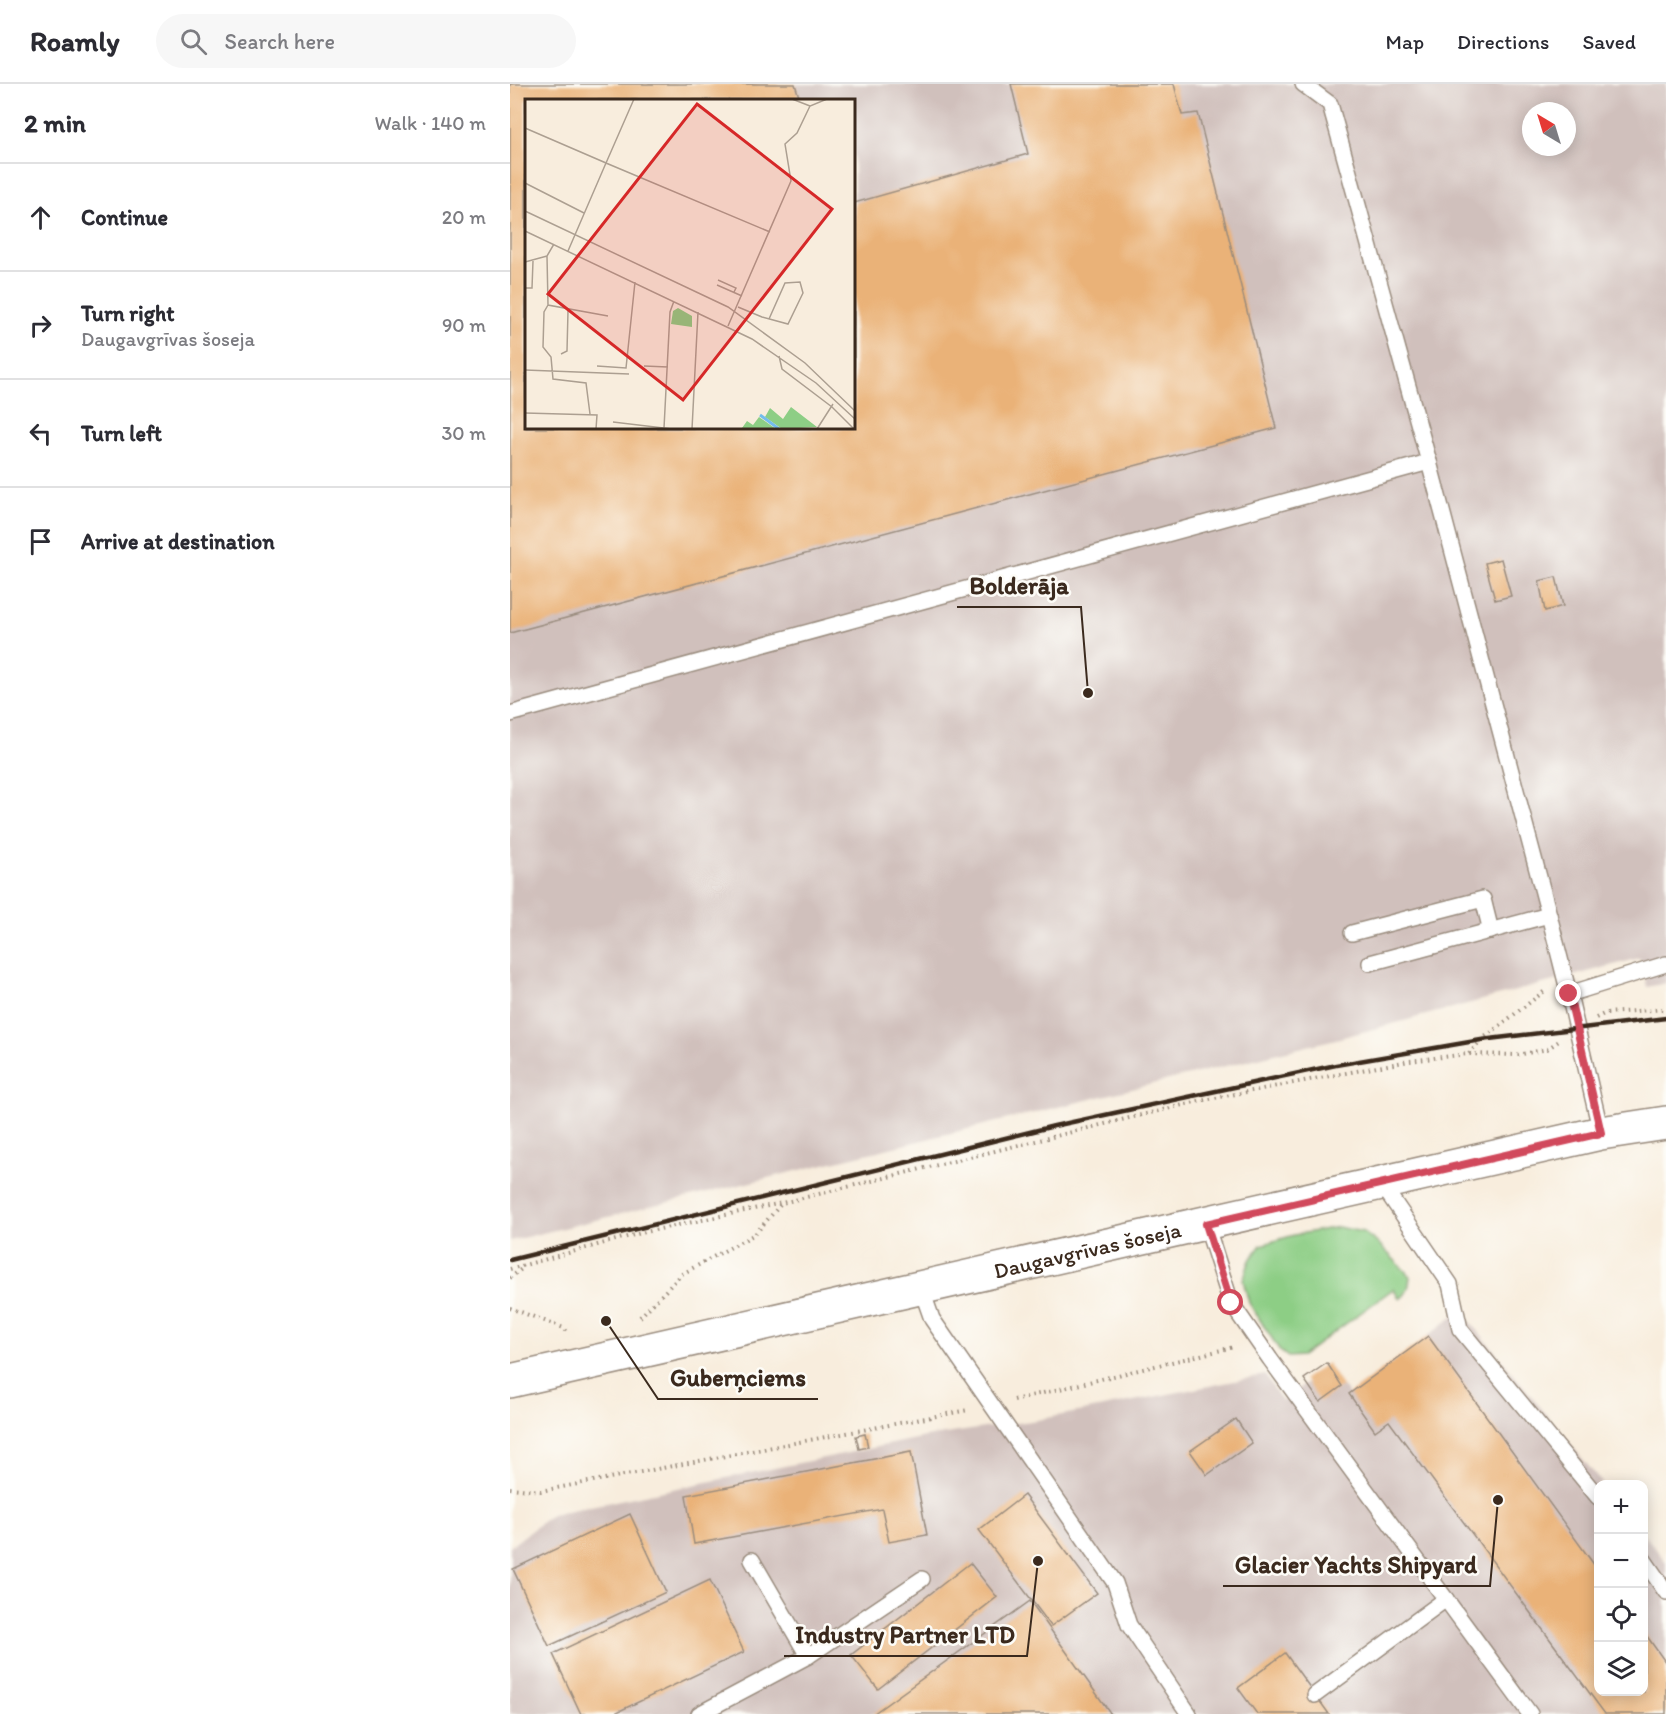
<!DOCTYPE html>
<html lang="en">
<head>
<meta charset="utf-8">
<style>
  body { margin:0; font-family:Itim,sans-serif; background:#f7f7f7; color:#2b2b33 }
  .controls { position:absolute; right:18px; bottom:18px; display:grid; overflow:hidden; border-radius:12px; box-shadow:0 3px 15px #0003 }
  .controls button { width:54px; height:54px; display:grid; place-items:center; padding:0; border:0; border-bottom:2px solid #e1e1e2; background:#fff; color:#2b2b33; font:30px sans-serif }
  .compass { position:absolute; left:1012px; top:18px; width:54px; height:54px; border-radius:50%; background:#fff; box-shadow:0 3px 15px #0003; rotate:322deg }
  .stop { position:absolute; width:18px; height:18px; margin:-14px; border:4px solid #d1495b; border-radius:50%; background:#fff }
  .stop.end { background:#d1495b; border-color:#fff; box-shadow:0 2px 6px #0008 }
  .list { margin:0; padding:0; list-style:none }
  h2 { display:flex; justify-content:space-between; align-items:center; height:78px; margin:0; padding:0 24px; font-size:26px }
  h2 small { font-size:20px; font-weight:400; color:#7c7c81 }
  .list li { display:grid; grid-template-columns:39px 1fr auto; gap:18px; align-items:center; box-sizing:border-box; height:108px; padding:0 24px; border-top:2px solid #e1e1e2 }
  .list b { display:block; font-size:22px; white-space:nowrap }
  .list p { margin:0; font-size:20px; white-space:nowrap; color:#7c7c81 }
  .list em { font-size:20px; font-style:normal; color:#7c7c81 }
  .icon { flex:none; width:33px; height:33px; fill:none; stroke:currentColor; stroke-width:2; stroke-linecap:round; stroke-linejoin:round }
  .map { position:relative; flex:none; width:1156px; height:1630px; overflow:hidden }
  header { display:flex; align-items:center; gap:36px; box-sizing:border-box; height:84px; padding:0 30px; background:#fff; border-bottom:2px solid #e1e1e2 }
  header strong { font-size:28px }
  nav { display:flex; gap:33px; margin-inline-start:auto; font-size:21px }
  .search { width:420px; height:54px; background:#f7f7f7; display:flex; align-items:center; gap:15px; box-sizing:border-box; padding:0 21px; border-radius:33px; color:#7c7c81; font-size:22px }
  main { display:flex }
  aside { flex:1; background:#fff }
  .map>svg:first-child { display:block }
</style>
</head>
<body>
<header>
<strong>Roamly</strong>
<div class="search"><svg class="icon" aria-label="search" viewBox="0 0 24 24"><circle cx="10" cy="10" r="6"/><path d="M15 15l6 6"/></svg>Search here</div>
<nav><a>Map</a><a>Directions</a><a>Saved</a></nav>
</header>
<main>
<aside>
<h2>2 min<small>Walk · 140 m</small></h2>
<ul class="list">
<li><svg class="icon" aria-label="ahead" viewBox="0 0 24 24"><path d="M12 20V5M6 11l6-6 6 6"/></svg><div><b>Continue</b></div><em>20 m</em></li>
<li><svg class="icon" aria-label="right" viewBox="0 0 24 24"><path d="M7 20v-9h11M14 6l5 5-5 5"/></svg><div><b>Turn right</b><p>Daugavgrīvas šoseja</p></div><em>90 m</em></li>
<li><svg class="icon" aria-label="left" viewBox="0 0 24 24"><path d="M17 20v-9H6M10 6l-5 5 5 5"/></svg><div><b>Turn left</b></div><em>30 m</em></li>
<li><svg class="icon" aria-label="arrive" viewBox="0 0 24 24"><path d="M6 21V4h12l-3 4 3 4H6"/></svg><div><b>Arrive at destination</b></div></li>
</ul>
</aside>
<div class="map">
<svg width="1156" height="1630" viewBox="0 0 1156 1630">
  <rect width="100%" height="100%" fill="#fdfcf7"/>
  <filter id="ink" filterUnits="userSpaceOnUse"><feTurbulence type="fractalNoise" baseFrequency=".0167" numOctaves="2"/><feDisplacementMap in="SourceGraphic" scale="12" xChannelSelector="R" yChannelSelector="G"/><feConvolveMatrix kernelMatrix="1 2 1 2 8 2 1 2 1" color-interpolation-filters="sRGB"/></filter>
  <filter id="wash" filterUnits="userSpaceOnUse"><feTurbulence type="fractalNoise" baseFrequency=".008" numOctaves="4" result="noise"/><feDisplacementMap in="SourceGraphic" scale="24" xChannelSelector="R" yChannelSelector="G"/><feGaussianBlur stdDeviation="1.35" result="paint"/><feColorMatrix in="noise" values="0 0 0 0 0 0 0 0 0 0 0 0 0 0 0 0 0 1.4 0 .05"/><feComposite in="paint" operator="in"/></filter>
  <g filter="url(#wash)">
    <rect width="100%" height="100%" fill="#f8eddd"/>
    <g fill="#d0c0bc" fill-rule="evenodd">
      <path d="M0,0H1156V899L1137,903L1130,874L826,955L0,1157ZM16,16H344V344H16ZM1021,27H1057V63H1021Z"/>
      <path d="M951,1226L1093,1400H1088V1608H1134V1450L1156,1478V1630H0V1463L42,1430L415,1353L527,1336L755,1291L772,1317L797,1299L810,1318L832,1302L839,1310L918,1252Z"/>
    </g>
    <path fill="#8dce85" stroke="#647c52" stroke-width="1.5" d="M828,1143L853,1148L870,1161L900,1192C899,1201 899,1208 890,1215L883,1205L792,1272L778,1273L770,1267L739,1219L733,1196L740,1176L751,1161L784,1151Z"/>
    <g id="blocks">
      <g fill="#eab278">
        <path d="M0,0H285L290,16H16V344H344V119L518,70L501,0H664L672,31L688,29L766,344L0,549Z"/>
        <path d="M991,475L1001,512L985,516L975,479Z"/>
        <path d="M1046,493L1053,522L1035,527L1029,497Z"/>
        <path d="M918,1252L1088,1486V1608H1134V1548L1156,1579V1630H1095L879,1337L865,1347L839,1310Z"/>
        <path d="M817,1279L832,1302L810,1318L794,1295Z"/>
        <path d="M726,1335L742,1359L697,1391L680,1367Z"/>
        <path d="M355,1350L358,1363L349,1365L346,1352Z"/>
        <path d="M401,1368L417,1451L379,1458L372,1425L184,1460L176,1411Z"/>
        <path d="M514,1411L587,1509L541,1542L469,1446Z"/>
        <path d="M120,1430L156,1508L39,1562L3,1485Z"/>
        <path d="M460,1479L487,1513L368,1605L341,1571Z"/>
        <path d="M200,1496L234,1568L103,1630H71L43,1570Z"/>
        <path d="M520,1517L601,1630H363Z"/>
        <path d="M775,1569L819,1630H747L728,1604Z"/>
      </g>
    </g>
  </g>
  <g filter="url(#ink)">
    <use href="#blocks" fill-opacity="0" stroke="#9a8c7e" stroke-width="1.5"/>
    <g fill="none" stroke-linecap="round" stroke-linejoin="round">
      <defs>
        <g id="service">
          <path d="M793,0L820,20L919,378L1039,831L1059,910L1091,1049"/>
          <path d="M0,630L919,378"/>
          <path d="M842,849L973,815L981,847"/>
          <path d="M860,879L1039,831"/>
          <path d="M1059,910L1156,880"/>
          <path d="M871,1099L940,1200L950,1245L1088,1413"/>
          <path d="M696,1140L721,1219L760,1275L1020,1630"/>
          <path d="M411,1204L422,1235L605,1499L619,1541L679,1630"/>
          <path d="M242,1476L298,1572"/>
          <path d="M1134,1476L1156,1508"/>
          <path d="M805,1611L936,1515"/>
          <path d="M189,1630L298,1572L412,1495"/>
        </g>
        <g id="secondary">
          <path id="s1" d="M0,1297L1091,1049L1156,1039"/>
        </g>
      </defs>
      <use href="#service" stroke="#9a8c7e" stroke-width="18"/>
      <use href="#secondary" stroke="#9a8c7e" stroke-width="36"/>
      <g stroke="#9a8c7e" stroke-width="4" stroke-dasharray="1.5 4.5" stroke-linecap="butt">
        <path d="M1086,934L1096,929L1156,925"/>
        <path d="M959,970L971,956L1036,906"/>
        <path d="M0,1185L131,1149L272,1119L689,1017L899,977L958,970L1008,971L1037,965L1049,957"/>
        <path d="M0,1194L14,1183"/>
        <path d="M0,1224L54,1244L58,1249"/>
        <path d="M130,1233L172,1190L245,1150L272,1119"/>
        <path d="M504,1316L724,1263"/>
        <path d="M0,1404L31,1407L458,1326"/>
      </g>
      <use href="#service" stroke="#fff" stroke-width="15"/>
      <use href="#secondary" stroke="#fff" stroke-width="33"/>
      <path stroke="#3b2a1e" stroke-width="4.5" d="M0,1176L544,1042L826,981L971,956L1156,934"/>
    </g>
  </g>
  <g fill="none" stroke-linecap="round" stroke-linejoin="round" filter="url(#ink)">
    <path stroke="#d1495b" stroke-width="8" d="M721,1219L696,1140L1091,1049L1059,910"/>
  </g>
  <g text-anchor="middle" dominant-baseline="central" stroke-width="5" stroke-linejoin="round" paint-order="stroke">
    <g font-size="22" fill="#3b2a1e" stroke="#fdfcf7">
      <text stroke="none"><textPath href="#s1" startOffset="592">Daugavgrīvas šoseja</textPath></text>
    </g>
  </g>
  <g transform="translate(15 15)">
    <rect width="330" height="330" fill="#f8eddd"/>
    <path d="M153,209L167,217V228L146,225L148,212ZM266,308L292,328L257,330L240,318L245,309L258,320ZM234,318L251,330L217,329L222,322L228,326Z" fill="#8dce85"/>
    <path fill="none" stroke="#73bdec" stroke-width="3" d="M235,316L254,330"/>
    <path fill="none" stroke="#ac9f91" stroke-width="1.5" d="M109,0L81,64L245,133M267,0L285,7M0,29L81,64L43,152M0,84L59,114M0,112L203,208L280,264L330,312M0,132L227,240L291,284L330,320M29,145L22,157L23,206L83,217M0,163L22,157M193,181L211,189L209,193M192,186L217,197M0,189H7L8,162M23,206L19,213L18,248L26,258L28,280L61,284L65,315M213,208L237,218L263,225L278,194L275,183L260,184L244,220M203,227L266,82L260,45L272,34L285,7L302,0M36,255L42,252L43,212M254,257L257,270L307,308L329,330M72,267L101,269L110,183M119,267L143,268M0,271L104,275M0,314L72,316L71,330M88,323L147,330M139,329L145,213L149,202M167,330L173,213M292,330L308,305"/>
    <path fill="#d62828" fill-opacity="0.15" stroke="#d62828" stroke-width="3" d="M172,5L307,110L158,301L23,195Z"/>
    <rect width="330" height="330" fill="none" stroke="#3b2a1e" stroke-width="3"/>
  </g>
  <path fill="none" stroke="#3b2a1e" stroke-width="2" d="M578 609L571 523H447M96 1237L148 1315H308M988 1416L980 1502H713M528 1477L517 1572H274"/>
  <g fill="#3b2a1e" stroke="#fdfcf7" stroke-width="2">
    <circle cx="578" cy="609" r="6"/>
    <circle cx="96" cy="1237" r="6"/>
    <circle cx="988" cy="1416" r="6"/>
    <circle cx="528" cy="1477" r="6"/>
  </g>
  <g font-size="24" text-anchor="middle" font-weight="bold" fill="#3b2a1e" stroke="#fdfcf7" stroke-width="5" stroke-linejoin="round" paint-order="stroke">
    <text x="509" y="510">Bolderāja</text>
    <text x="228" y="1302">Guberņciems</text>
    <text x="846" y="1489">Glacier Yachts Shipyard</text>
    <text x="395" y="1559">Industry Partner LTD</text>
  </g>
</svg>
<div class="controls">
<button>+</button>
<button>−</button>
<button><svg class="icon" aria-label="locate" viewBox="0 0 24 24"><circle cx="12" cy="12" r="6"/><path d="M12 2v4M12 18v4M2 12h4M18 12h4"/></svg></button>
<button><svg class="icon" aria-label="layers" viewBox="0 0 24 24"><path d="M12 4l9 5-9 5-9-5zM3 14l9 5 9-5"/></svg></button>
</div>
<svg class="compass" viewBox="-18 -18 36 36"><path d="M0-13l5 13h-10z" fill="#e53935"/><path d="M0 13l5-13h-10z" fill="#7c7c81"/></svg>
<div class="stop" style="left:721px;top:1219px"></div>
<div class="stop end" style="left:1059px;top:910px"></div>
</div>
</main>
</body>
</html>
